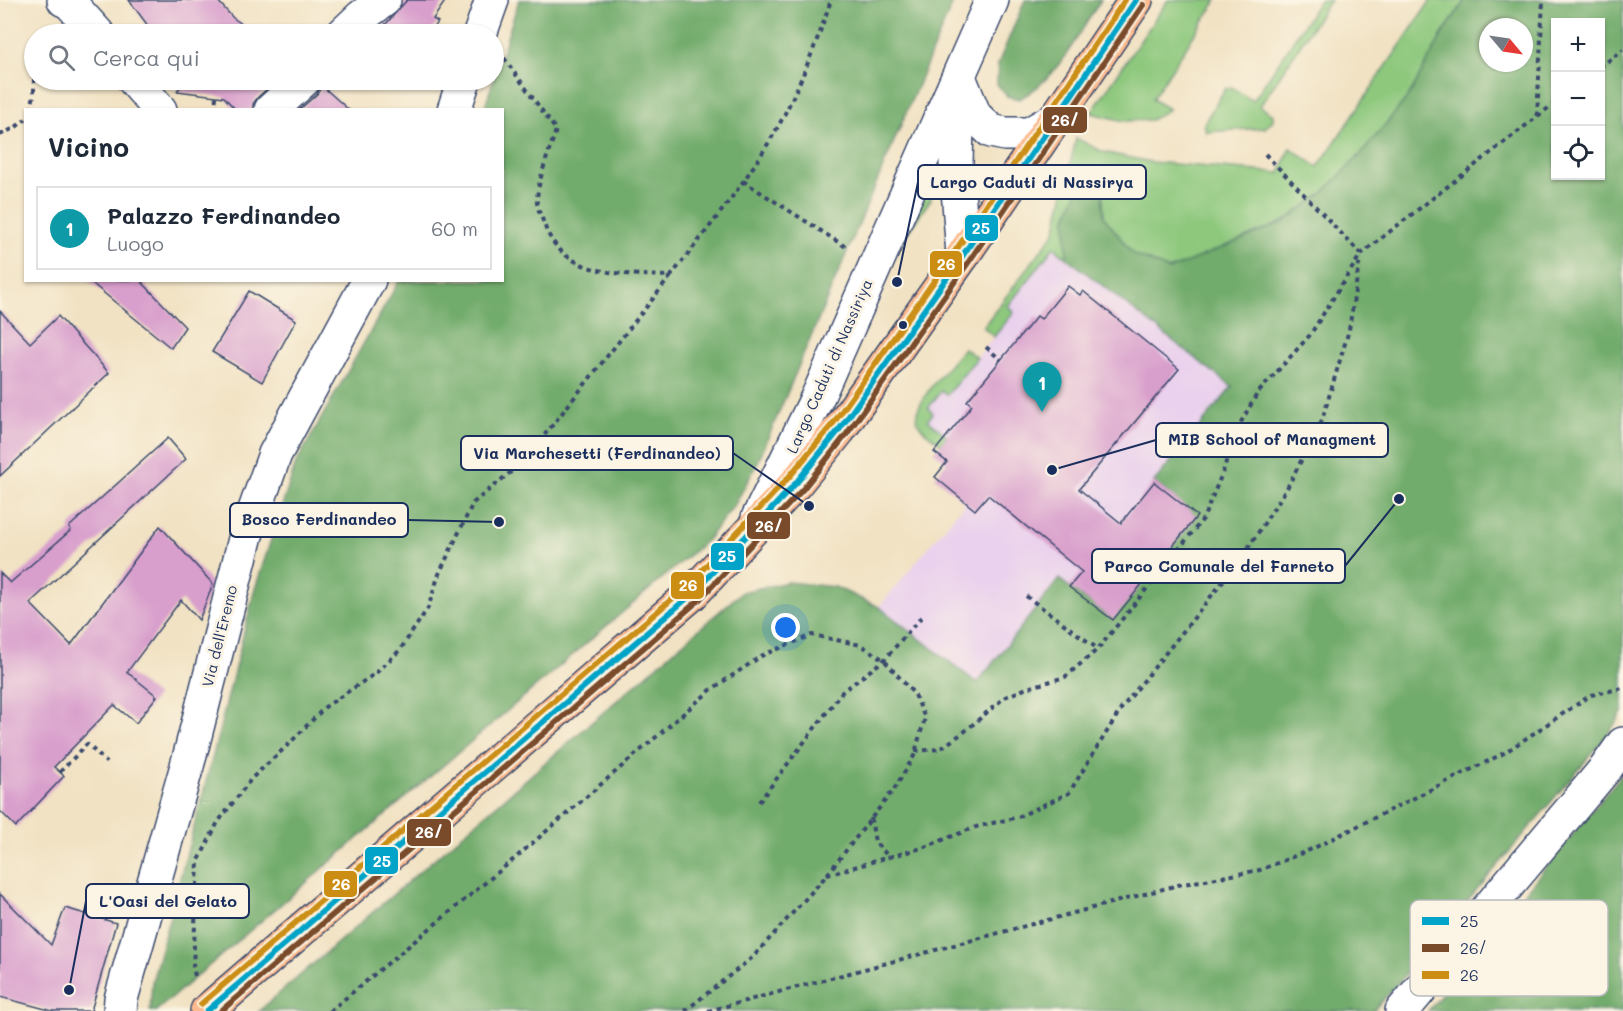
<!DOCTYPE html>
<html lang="it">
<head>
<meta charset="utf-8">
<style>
  body { margin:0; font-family:Mali,sans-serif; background:#f6f6f7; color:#1f2937 }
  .controls { position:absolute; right:18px; top:18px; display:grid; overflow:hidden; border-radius:0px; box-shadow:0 2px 4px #0004 }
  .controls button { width:54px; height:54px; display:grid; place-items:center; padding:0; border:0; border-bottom:2px solid #e0e1e3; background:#fff; color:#1f2937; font:30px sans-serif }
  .compass { position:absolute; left:1479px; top:18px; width:54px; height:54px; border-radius:50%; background:#fff; box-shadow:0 2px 4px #0004; rotate:119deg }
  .you { position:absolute; left:786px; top:628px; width:21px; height:21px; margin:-15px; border:4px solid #fff; border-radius:50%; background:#1a73e8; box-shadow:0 0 0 9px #1a73e833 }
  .badge { display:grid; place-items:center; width:39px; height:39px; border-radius:50%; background:#c8321e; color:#fff; font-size:20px; font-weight:700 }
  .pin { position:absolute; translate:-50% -50px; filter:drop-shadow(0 2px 3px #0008) }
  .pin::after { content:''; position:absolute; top:32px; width:21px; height:18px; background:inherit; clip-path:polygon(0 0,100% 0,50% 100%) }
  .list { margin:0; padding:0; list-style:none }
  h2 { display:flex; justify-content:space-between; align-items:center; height:78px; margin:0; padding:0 24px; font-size:26px }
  h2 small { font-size:20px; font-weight:400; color:#747a83 }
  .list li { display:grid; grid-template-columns:39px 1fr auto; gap:18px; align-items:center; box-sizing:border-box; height:84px; margin:0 12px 12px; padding:0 12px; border:2px solid #e0e1e3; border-radius:0px }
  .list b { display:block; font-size:22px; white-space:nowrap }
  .list p { margin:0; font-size:20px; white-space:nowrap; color:#747a83 }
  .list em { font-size:20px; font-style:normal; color:#747a83 }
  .icon { flex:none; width:33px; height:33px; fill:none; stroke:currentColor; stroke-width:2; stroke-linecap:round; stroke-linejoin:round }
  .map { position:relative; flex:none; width:1623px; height:1011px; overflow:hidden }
  .search { position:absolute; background:#fff; box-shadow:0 2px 4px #0004; left:24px; top:24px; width:480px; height:66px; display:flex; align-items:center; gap:15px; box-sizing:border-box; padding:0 21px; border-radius:33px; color:#747a83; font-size:22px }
  .panel { position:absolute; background:#fff; box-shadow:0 2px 4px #0004; left:24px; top:108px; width:480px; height:174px; border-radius:0px }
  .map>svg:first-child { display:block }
</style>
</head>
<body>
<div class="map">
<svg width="1623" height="1011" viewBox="0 0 1623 1011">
  <rect width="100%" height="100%" fill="#fcf5e5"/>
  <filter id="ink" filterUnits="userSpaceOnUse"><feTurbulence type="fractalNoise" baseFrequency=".0167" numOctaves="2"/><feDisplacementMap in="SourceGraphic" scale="12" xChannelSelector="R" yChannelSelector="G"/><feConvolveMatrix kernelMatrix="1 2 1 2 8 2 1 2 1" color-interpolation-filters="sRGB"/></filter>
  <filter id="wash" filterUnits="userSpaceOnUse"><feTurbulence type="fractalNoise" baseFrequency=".008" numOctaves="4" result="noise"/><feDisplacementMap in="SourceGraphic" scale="24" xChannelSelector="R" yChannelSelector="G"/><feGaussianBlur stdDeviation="1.35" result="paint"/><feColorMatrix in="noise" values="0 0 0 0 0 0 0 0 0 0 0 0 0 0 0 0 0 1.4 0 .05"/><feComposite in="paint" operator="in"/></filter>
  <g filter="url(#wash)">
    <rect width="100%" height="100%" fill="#f1e2c3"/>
    <path fill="#ead1ed" d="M1054,247L1233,387L1154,482L1113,620L1059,579L977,683L879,607L965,503L935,477L947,463L934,452L947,436L927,420L928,408L942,391L947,395L1014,312L1007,306Z"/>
    <g fill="#8dc87d" stroke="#547c6e" stroke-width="1.5">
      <path d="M1168,0H1217L1152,99L1169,109L1151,120L1124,121L1091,113Z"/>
      <path d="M1320,0H1330L1260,106L1273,115V120L1265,128L1206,132L1204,123L1225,89L1232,87L1253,101Z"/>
      <path d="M1431,0H1465L1442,35L1410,94L1363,152L1323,193L1283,222L1169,270L1133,254L1104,217L1102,185L1066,218L1067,258L1054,247L1008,306L1014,312L994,337L983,327L1055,232L1076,138L1103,152L1151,162L1280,173L1290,148L1318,167Z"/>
      <path d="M926,172L931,199L883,268Z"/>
      <path d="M964,348L977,358L947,395L941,391L928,408L933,413L928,420L947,436L941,444C933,437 921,431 917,421C911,405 953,361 964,348Z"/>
    </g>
    <g fill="#72ac6c" stroke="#466e65" stroke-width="1.5" fill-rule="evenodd">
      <path d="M519,0H954L757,464L735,504L707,540L156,1011H150L152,982L214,752L254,592L296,463L399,281L502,280V110L484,109Z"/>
      <path d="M1025,0H1101C1078,34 1057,80 1019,99L1007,96L997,84L998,64Z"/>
      <path d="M1465,0H1623V711L1609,733L1415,964L1373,1011H259L742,592L788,582L835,587L879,607L977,683L1059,579L1112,619L1196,516L1154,482L1232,387L1067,258L1066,218L1080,186L1102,185L1104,217L1133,254L1169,270L1283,222L1323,193L1363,152L1410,94L1442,35ZM1556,22H1600V176H1556ZM1488,27H1524V63H1488Z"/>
      <path d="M1623,773V1011H1428Z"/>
    </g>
    <g id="blocks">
      <g fill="#d89ecc">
        <path d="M129,0H217L233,18L257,34H154Z"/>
        <path d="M407,0H446L433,19L438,22L430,34H377Z"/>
        <path d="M186,80H277L258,97L253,104V110H236L224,97L177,91Z"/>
        <path d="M322,86L349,110H299L317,94Z"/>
        <path d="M88,280H140L185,327L171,348Z"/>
        <path d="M1068,286L1080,295L1083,291L1179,369L1079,489L1121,523L1154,482L1197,516L1113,620L1069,587L1082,572L988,495L975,510L935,477L947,462L934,452L972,405L967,401L1037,316L1041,319Z"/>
        <path d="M249,291L296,320L262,382L212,352Z"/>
        <path d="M0,311L30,343L58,316L109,373L0,476Z"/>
        <path d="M168,438L186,459L30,603L71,645L160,526L213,584L199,620L181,600L127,672L157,696L136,723L114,705L54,767L64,776L16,827L0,811V573L10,583L71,530L69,527Z"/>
        <path d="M0,894L51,945L65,908L116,923L91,1011H53L0,997Z"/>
      </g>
    </g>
  </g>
  <g filter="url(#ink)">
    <use href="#blocks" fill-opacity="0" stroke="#3b4a6d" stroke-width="1.5"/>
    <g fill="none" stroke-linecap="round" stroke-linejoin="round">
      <defs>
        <g id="minor">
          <path d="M64,0L69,2L98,34"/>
          <path d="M343,34L361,17L384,0"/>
          <path d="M480,34L492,0"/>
          <path d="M134,80L160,110"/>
          <path d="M961,82L975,116L991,131L1005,134H1029L1055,119"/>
          <path d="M958,91L956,163L963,255"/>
          <path d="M271,110L304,80"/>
          <path d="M454,110L464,80"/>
          <path d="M758,518L818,396L992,0"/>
          <path d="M120,1011L121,999L190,755L246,535L275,454L369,280"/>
          <path d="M1402,1011L1606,768L1623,744"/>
        </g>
        <path id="major" d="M207,1011L693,593L796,483L839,430L963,255L1136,0"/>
      </defs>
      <use href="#minor" stroke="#3b4a6d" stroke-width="36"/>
      <use href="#major" stroke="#3b4a6d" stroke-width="36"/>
      <g stroke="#3b4a6d" stroke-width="4" stroke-dasharray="4.5 4.5" stroke-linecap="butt">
        <path d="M504,58L556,130C550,150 537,181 537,202C537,209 542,217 544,224C563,278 624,274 671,276C709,227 750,178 780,123C801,83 817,42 831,0"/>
        <path d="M1600,67L1623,50"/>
        <path d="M31,110L34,94V73"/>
        <path d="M215,110L216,96"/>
        <path d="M1537,116L1543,0"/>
        <path d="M0,135L16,127L26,119"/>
        <path d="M1265,154L1361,254"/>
        <path d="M743,181L846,247"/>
        <path d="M986,347L1001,360"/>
        <path d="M1026,596L1098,649"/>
        <path d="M915,751L940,749L964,732L1005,697L1027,688L1065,677L1098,649L1203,519L1224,469L1233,436L1257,394L1310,335L1361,254L1556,102"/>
        <path d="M60,772L87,744L107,763"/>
        <path d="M759,802L842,692L884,660L923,615"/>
        <path d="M871,818L875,842L889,857L922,848L976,827L1018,817L1069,793L1121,709L1241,559L1287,488L1322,420L1349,330L1360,258"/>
        <path d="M827,875L889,857"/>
        <path d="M195,976L193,967L198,862L218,822L252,778L289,744L325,707L376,673L400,650L428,608L439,574L473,503L512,471L535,447L671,276"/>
        <path d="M330,1011L514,859L712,689L763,655L812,635L861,645L884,660L915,695L925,718L914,756L895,788L826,876L753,957L685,1011"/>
        <path d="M708,1011L1178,885L1260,870L1312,849L1504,753L1591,695L1623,688"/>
      </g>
      <use href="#minor" stroke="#fff" stroke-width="33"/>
      <use href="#major" stroke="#fcba8e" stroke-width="33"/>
      <defs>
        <path id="bus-1" d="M207,1011L693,593L796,483L839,430L963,255L1136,0"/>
        <path id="bus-2" d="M221,1011L699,600L803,489L846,435L970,260L1143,5"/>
        <path id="bus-3" d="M201,1004L687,586L789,477L832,425L956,250L1125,0"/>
      </defs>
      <use href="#bus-1" stroke="#fcf5e5" stroke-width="10"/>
      <use href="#bus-2" stroke="#fcf5e5" stroke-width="10"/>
      <use href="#bus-3" stroke="#fcf5e5" stroke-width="10"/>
      <use href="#bus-1" stroke="#01a3c8" stroke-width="6"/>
      <use href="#bus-2" stroke="#7a4b2a" stroke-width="6"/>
      <use href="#bus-3" stroke="#cb8e13" stroke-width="6"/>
    </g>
  </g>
  <circle fill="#1b2f5e" stroke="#fcf5e5" stroke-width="2" cx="903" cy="325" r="5"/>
  <g text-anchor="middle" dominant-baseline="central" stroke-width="6" stroke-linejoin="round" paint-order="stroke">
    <g font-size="15" fill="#1b2f5e" stroke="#fcf5e5">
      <text transform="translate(829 366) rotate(-66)">Largo Caduti di Nassiriya</text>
      <text transform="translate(219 636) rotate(-76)">Via dell'Eremo</text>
    </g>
  </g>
  <rect x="1410" y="900" width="198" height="96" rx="9" fill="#fcf5e5" stroke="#b8babc" stroke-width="1.5"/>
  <rect x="1422" y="917" width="27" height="8" fill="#01a3c8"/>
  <rect x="1422" y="944" width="27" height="8" fill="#7a4b2a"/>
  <rect x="1422" y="971" width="27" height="8" fill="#cb8e13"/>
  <g font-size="16" fill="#1b2f5e">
    <text x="1460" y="927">25</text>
    <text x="1460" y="954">26/</text>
    <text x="1460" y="981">26</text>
  </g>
  <path fill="none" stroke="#1b2f5e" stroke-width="2" d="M897 282L918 182M1052 470L1156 440M809 506L733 453M499 522L408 520M1399 499L1345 566M69 990L86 901"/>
  <g fill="#1b2f5e" stroke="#fcf5e5" stroke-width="2">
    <circle cx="897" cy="282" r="6"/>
    <circle cx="1052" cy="470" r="6"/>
    <circle cx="809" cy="506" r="6"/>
    <circle cx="499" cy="522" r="6"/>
    <circle cx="1399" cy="499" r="6"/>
    <circle cx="69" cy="990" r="6"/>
  </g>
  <g fill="#fcf5e5" stroke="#1b2f5e" stroke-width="2">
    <rect x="918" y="165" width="228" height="34" rx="6"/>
    <rect x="1156" y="423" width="232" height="34" rx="6"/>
    <rect x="461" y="436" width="272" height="34" rx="6"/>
    <rect x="230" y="503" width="178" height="34" rx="6"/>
    <rect x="1092" y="549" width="253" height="34" rx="6"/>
    <rect x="86" y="884" width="163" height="34" rx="6"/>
  </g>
  <g font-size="16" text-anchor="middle" font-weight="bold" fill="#1b2f5e">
    <text x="1032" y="188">Largo Caduti di Nassirya</text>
    <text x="1272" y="445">MIB School of Managment</text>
    <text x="597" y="459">Via Marchesetti (Ferdinandeo)</text>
    <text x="319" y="525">Bosco Ferdinandeo</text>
    <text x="1219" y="572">Parco Comunale del Farneto</text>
    <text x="168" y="907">L'Oasi del Gelato</text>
  </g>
  <g stroke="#fcf5e5" stroke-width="2">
    <rect x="1042" y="106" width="46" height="28" rx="6" fill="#7a4b2a"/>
    <rect x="964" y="214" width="35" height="28" rx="6" fill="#01a3c8"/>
    <rect x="929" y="250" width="34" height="28" rx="6" fill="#cb8e13"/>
    <rect x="746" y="511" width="45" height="29" rx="6" fill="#7a4b2a"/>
    <rect x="710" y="542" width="35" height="29" rx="6" fill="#01a3c8"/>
    <rect x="670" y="571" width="35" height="29" rx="6" fill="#cb8e13"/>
    <rect x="406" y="818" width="46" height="29" rx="6" fill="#7a4b2a"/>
    <rect x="364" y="846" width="35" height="29" rx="6" fill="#01a3c8"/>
    <rect x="323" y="870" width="35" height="28" rx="6" fill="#cb8e13"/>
  </g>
  <g font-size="16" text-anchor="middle" font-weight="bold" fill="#fff">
    <text x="1065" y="126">26/</text>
    <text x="981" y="234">25</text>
    <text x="946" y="270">26</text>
    <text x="769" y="532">26/</text>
    <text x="727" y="562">25</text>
    <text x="688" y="591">26</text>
    <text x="429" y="838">26/</text>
    <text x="382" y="867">25</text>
    <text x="341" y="890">26</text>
  </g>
</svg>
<div class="controls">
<button>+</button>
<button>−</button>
<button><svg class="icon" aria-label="locate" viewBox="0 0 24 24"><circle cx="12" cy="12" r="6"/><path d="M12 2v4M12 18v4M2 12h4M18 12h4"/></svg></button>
</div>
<svg class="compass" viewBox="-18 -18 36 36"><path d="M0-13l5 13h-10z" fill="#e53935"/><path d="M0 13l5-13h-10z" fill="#747a83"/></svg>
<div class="you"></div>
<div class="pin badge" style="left:1042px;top:412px;background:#0f9aa8">1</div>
<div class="search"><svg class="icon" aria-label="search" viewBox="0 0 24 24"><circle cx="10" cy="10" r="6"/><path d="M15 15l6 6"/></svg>Cerca qui</div>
<section class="panel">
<h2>Vicino<small></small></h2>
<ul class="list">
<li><span class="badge" style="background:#0f9aa8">1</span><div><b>Palazzo Ferdinandeo</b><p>Luogo</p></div><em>60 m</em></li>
</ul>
</section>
</div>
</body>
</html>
